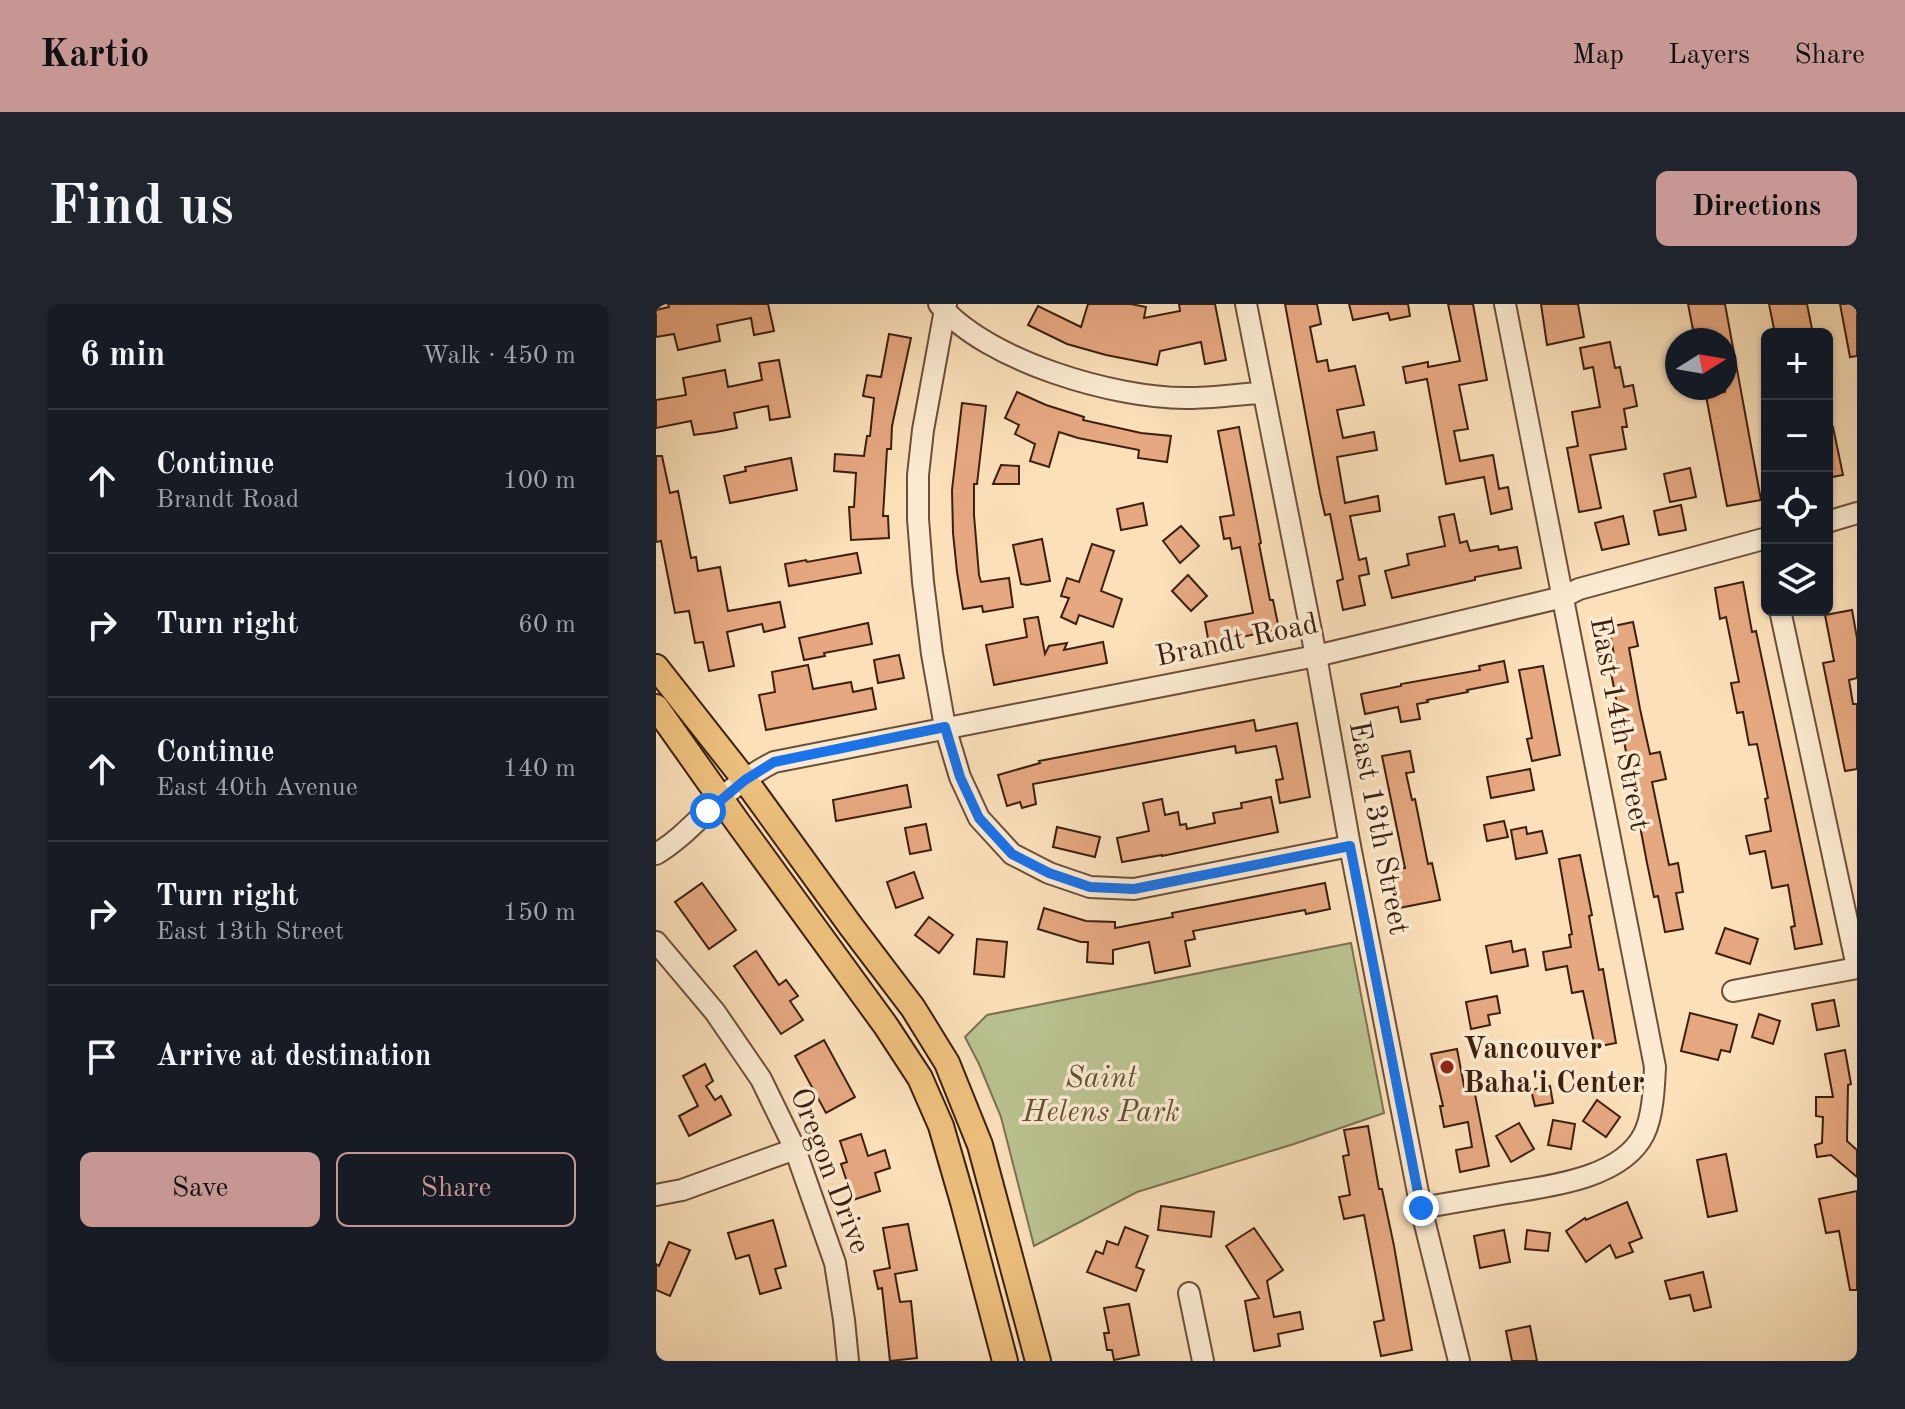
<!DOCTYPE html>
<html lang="en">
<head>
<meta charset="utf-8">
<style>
  body { margin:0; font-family:"Old Standard TT",serif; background:#20242c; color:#f1f3f6 }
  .controls { position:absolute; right:24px; top:24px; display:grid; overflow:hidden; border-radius:12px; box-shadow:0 2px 6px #0004 }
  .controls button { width:72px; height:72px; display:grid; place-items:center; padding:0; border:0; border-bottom:2px solid #363941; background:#171b24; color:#f1f3f6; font:40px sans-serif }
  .compass { position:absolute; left:1009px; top:24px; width:72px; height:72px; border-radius:50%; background:#171b24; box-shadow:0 2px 6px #0004; rotate:79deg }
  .stop { position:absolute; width:24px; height:24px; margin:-18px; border:6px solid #1a73e8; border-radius:50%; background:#fff }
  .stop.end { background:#1a73e8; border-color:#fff; box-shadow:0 2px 8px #0008 }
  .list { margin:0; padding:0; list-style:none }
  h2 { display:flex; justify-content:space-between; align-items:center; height:104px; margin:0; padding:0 32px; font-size:34px }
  h2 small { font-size:26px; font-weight:400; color:#9ea1a6 }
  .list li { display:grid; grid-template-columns:52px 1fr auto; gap:24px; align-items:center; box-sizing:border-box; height:144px; padding:0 32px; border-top:2px solid #363941 }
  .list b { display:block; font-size:30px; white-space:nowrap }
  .list p { margin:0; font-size:26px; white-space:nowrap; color:#9ea1a6 }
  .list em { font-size:26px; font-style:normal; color:#9ea1a6 }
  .actions { display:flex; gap:16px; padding:24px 32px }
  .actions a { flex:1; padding:18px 0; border:2px solid #c59692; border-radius:12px; text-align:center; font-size:28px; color:#c59692 }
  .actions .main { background:#c59692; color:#111 }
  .icon { flex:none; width:44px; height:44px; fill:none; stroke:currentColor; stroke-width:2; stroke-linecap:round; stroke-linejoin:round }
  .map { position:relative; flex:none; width:1201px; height:1057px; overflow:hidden; border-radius:12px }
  header { display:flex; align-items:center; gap:48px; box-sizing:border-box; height:112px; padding:0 40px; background:#c59692; color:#111 }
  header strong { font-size:38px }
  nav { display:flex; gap:44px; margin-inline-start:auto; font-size:28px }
  .intro { display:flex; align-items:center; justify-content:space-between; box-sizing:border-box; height:192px; padding:0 48px }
  h1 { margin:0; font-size:56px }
  .button { padding:20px 36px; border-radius:12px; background:#c59692; color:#111; font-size:28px; font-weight:700 }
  main { display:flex; gap:48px; padding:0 48px }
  aside { flex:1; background:#171b24; border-radius:12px; box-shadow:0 2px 6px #0004 }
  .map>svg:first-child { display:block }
</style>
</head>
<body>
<header>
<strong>Kartio</strong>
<nav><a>Map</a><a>Layers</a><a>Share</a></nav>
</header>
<div class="intro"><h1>Find us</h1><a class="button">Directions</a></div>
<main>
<aside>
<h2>6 min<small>Walk · 450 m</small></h2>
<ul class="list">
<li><svg class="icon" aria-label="ahead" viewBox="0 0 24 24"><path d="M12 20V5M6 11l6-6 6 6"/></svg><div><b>Continue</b><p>Brandt Road</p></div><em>100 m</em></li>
<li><svg class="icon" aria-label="right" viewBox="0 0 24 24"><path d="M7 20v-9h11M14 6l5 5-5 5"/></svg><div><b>Turn right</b></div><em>60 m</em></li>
<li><svg class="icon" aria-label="ahead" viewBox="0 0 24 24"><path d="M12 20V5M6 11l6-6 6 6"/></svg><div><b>Continue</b><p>East 40th Avenue</p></div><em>140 m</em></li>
<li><svg class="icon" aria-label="right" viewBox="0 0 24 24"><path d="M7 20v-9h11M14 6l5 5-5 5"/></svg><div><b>Turn right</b><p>East 13th Street</p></div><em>150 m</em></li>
<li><svg class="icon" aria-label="arrive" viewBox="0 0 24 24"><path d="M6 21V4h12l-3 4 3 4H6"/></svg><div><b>Arrive at destination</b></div></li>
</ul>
<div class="actions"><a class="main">Save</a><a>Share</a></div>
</aside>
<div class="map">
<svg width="1201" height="1057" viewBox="0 0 1201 1057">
  <rect width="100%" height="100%" fill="#fbe0ba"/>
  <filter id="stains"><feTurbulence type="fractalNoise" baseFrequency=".0025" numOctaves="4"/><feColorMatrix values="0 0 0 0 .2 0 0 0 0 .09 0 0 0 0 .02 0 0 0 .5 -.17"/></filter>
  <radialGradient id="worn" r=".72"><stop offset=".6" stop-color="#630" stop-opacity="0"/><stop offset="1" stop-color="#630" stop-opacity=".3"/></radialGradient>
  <path fill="#bbc392" stroke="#7c7150" stroke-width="2" d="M695,639L728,809L638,840L481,888L378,942L345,813L323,760L309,733L331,711Z"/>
  <g fill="#e6a881" stroke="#3d1f0f" stroke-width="2">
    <path d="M12,0H112L118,27L98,31L95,14L61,21L64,37L22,46L18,30L0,33V6L13,3Z"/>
    <path d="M432,0H475L490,3L488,14L524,7L523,0H559L570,56L549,60L545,38L504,47L501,61L450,51L411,40L372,21L382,2L425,23Z"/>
    <path d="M629,0H661L665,20L654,23L661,58L671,56L673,67L699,62L708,101L681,106L687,134L718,128L721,146L681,153L689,199L722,192L724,207L694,212L703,256L710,254L713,270L703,272L709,301L687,306L681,277L687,275L674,210L669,211L664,189Z"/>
    <path d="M693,0H752L754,12L734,16L732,9L697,16Z"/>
    <path d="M792,0H817L831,76L803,81L812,125L798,127L804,157L837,151L843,185L852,183L856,205L835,210L828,173L790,180L771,75L750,79L747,63L772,58V63L804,57Z"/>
    <path d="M885,0H922L928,33L891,41Z"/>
    <path d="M1032,0H1069L1105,196L1071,202L1050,92L1069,88V36H1039Z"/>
    <path d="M1113,0H1151L1157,30H1119Z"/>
    <path d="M1184,0H1201V52L1194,53Z"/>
    <path d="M233,30L255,34L236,122L235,145H231L227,212H232L233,234L195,236L193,203H198L200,169L178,167L179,150L208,152L211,132H214L218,94L207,92L211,71L225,73Z"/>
    <path d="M954,38L959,64L964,63L968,83L977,81L981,102L968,105L971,123H966L970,145L934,151L945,204L923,208L911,144L922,142L916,108L944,103L937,63L928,65L924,44Z"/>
    <path d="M123,56L134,113L114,116L112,102L78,109L81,124L60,128L38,131L35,117L0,124V96L30,91L27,74L69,66L72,83L106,76L103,59Z"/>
    <path d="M361,88L390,101L428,113L427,116L485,129L515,132L511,158L482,154L483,146L422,134L403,128L393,163L374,157L379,140L359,130L363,121L349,114Z"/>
    <path d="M306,99L330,102L321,180H318V211L323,271L325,278L353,274L357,303L327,308L326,302L307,305L301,268L297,229L296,186Z"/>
    <path d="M583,123L605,239L603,240L614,296H617L623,325L553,340L549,318L597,309L584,243L576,245L574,234L568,235L564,213L578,211L562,127Z"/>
    <path d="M1177,123L1187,171L1171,174V124Z"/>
    <path d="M0,152H6L14,189L22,187L35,254L40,253L42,267L64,263L72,307L124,298L129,323L108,328L106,320L71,328L78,362L53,367L47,338L39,339L33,307L19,309L5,237L0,238Z"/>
    <path d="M135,154L141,186L74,199L68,172L90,167L89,163Z"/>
    <path d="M345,161L363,162V180H337Z"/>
    <path d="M1034,164L1040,193L1014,198L1008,170Z"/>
    <path d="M487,199L491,221L465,226L461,205Z"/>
    <path d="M1025,201L1030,226L1003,231L998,207Z"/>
    <path d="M798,210L804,239L811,237L814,247L842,242L843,246L861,243L865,264L819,273V276L736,294L729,267L753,261L751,250L789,242L783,213Z"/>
    <path d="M967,212L973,240L946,246L939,219Z"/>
    <path d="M525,222L543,242L524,259L507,237Z"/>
    <path d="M386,235L394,277L371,281L365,280L357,241Z"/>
    <path d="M436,240L458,247L445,287L466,295L457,323L423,311L420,320L405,313L413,294L405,292L411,274L423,278Z"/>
    <path d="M201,249L205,269L133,282L129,260L150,256L151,258Z"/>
    <path d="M532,271L551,292L535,307L516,287Z"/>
    <path d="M1087,278L1096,328L1100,327L1166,640L1139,645L1135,623L1139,622L1132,581L1116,584L1109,547L1094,550L1090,532L1115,527L1109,495L1112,494L1101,440L1093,441L1087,408L1081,409L1075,379L1083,378L1070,313L1064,315L1059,284Z"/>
    <path d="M1196,306L1201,334V374L1193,376L1197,400H1201V465L1189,467L1167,359L1178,357L1169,311Z"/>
    <path d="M382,313L389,350L393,342L411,339L408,346L447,338L451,359L338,381L330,341L371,333L368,315Z"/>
    <path d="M977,318L982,342L973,344L984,405L994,450L1004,448L1010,475L996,478L1013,561L1022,559L1027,588L1020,589L1027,625L1009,628L1002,592L998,593L991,559L954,363L960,362L953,323Z"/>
    <path d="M212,319L216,340L168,349L169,352L148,356L143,334Z"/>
    <path d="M243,351L248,374L222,379L218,356Z"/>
    <path d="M848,357L852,378L811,386L812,388L771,396L772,398L761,400L764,415L745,418L742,403L709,410L705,390L745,382V380L824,366L823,362Z"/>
    <path d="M152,361L157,385L195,378L197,388L216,384L220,405L110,426L103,391L119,388L116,368Z"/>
    <path d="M887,362L904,451L876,457L871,435L876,434L863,366Z"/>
    <path d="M598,416L600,427L641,419L654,493L624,499L620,476L627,475L620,442L580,449L579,442L377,480L380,500L366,504L364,498L351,502L342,471L384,459L383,457Z"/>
    <path d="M754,447L758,468L750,469L756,496L759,495L772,560L776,559L784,596L738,605L730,568L749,564L726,452Z"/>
    <path d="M874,465L878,486L835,494L831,473Z"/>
    <path d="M251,481L255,503L180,517L177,496Z"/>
    <path d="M615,493L622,528L506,552V551L466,558L461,534L493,527L487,499L506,495L509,511L522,508L524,521L530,520L531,525L559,519L557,509L586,504L585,499Z"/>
    <path d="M848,517L852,533L831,537L828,521Z"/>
    <path d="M270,520L275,546L254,550L249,524Z"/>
    <path d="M401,523L444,533L439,553L397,543Z"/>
    <path d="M870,523L871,530L886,527L891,549L860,555L855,526Z"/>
    <path d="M924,551L936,611L933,612L943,666L947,665L960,739L939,743L927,687L916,689L911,662L890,666L887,648L915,643L913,631L916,630L903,555Z"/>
    <path d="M258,568L267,594L240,604L231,578Z"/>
    <path d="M46,579L80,626L53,645L19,598Z"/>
    <path d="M669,579L674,605L650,610L649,606L537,627L539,635L529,637L534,662L499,669L493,638L457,646V660L431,658L432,638H425L382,625L388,604L430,617L459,618V624L517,613L516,609Z"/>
    <path d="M273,613L297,631L283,649L259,631Z"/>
    <path d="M1069,624L1102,635L1094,660L1060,649Z"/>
    <path d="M321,635L351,638L348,673L318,670Z"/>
    <path d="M855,637L857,648L869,645L872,662L835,669L830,642Z"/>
    <path d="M100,647L123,681L130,676L142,692L134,697L147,716L125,730L78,662Z"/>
    <path d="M841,692L844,709L832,711L834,721L815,725L810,698Z"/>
    <path d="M1178,696L1183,722L1161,726L1156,700Z"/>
    <path d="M1034,709L1081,721L1074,748L1065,746L1062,756L1025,747Z"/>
    <path d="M1103,710L1124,717L1117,740L1096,733Z"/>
    <path d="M168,736L199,793L170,809L139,752Z"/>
    <path d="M801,745L809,787L818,785L833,862L804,868L800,846L816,843L812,818L788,823L784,802H787L775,750Z"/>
    <path d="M1189,746L1195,780L1192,781L1191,837L1201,846V873L1175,851L1161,853L1159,841L1166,839L1167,813L1160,812V793H1177L1169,750Z"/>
    <path d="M49,760L57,777L50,782L59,796L65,792L75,811L33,832L23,812L42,802L27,772Z"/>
    <path d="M894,782L897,799L879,802L875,786Z"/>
    <path d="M941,796L964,813L950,833L927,817Z"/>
    <path d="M897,816L919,820L915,845L892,841Z"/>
    <path d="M863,819L878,845L855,858L840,832Z"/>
    <path d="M712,822L723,885H726L738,942L756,1046L725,1052L718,1018L728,1016L708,911L688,915L683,893L694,891L687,852L693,851L688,826Z"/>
    <path d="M205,830L212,852L229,846L234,864L219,869L224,887L197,896L185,860L191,858L184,837Z"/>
    <path d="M1070,850L1081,907L1052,913L1041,856Z"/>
    <path d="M1201,887V986H1194L1183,927L1170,929L1163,895Z"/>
    <path d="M971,898L986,934L973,939L977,948L960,954L954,941L930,958L910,927L929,914L930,916Z"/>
    <path d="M505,902L558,908L555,933L502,926Z"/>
    <path d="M117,916L130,962L119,965L125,984L104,990L93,951L80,955L72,929Z"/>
    <path d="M252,920L261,966L239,970L244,998L255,997L261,1054L234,1057L226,984L222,985L218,967L234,964L227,924Z"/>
    <path d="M469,923L492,932L480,963L488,966L480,987L431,968L440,947L447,950L451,937L462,941Z"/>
    <path d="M598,924L627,966L611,977L618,1013L644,1008L647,1025L622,1030L624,1042L598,1047L589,997L603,994L570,942Z"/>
    <path d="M848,926L854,958L824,964L818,932Z"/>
    <path d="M871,926L894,929L892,947L869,945Z"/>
    <path d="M13,938L34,946L14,992L0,986V960L3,962Z"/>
    <path d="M1047,968L1055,1003L1038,1007L1034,991L1014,995L1009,977Z"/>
    <path d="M473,1000L483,1051L458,1056L456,1046H451L448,1029H453L448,1004Z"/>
    <path d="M874,1022L881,1057H856L850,1027Z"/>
  </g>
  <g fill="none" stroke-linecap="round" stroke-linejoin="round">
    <defs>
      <g id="minor">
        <path d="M283,0C330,57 460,95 532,94C557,94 582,90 606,89"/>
        <path d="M290,0L267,126L262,171V215L267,278L276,350L289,423L304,473L323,514L356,550L393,569L434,583L478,585L694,542"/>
        <path d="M590,0L660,352L694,542L765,904L803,1057"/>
        <path d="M1171,218L1201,209"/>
        <path d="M1124,306L1201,663"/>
        <path d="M0,550C24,536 43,514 64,495C80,481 99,468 118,458L660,352L907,293L923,285L1111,234"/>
        <path d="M0,638L59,708L105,775L139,845L179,959L188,1016L192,1057"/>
        <path d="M1077,687L1201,664"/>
        <path d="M0,891L26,886L139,845"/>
        <path d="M765,904C794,899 822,894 851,889C895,882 966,874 988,830C997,812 998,783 999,763L849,0"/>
        <path d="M533,989L547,1057"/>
      </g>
      <g id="major">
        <path d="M0,363L89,476L194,621L257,704L291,759L324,841L382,1057"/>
        <path d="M0,403L80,516L230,722L264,774L285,822L307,898L349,1057"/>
      </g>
    </defs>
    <use href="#minor" stroke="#6c4f3a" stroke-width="24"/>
    <use href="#major" stroke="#3d1f0f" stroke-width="28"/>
    <use href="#minor" stroke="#fcebd2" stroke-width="20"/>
    <use href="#major" stroke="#eec07d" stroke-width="24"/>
  </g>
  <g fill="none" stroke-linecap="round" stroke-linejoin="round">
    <path stroke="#1a73e8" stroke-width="10" d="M52,507L89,476L118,458L289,423L304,473L323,514L356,550L393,569L434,583L478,585L694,542L765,904"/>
  </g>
  <circle fill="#8f2418" stroke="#fcebd2" stroke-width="3" cx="791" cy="763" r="8"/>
  <g text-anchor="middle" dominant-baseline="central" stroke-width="7" stroke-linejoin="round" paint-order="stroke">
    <g font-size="30" fill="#3d1f0f" stroke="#fcebd2">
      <text transform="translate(581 337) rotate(-12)">Brandt Road</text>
      <text transform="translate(963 420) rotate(79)">East 14th Street</text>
      <text transform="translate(722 524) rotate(79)">East 13th Street</text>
      <text transform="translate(173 867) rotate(69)">Oregon Drive</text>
    </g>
    <g font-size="30" font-weight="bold" fill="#3d1f0f" stroke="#fcebd2" text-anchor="start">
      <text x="807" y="746">Vancouver<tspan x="807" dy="34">Baha'i Center</tspan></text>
    </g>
    <g font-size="30" font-style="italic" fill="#635036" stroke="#fcebd2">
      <text x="445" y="775">Saint<tspan x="445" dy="34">Helens Park</tspan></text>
    </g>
  </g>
  <rect width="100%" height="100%" filter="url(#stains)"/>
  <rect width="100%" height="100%" fill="url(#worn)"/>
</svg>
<div class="controls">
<button>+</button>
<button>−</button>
<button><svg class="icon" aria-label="locate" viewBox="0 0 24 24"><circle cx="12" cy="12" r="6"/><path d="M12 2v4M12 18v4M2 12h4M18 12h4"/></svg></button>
<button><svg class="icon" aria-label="layers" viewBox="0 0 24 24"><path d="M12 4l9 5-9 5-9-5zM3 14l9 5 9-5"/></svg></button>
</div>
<svg class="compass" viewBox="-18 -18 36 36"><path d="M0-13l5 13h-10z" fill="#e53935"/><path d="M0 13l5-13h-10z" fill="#9ea1a6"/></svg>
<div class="stop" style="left:52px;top:507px"></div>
<div class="stop end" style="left:765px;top:904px"></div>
</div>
</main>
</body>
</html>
